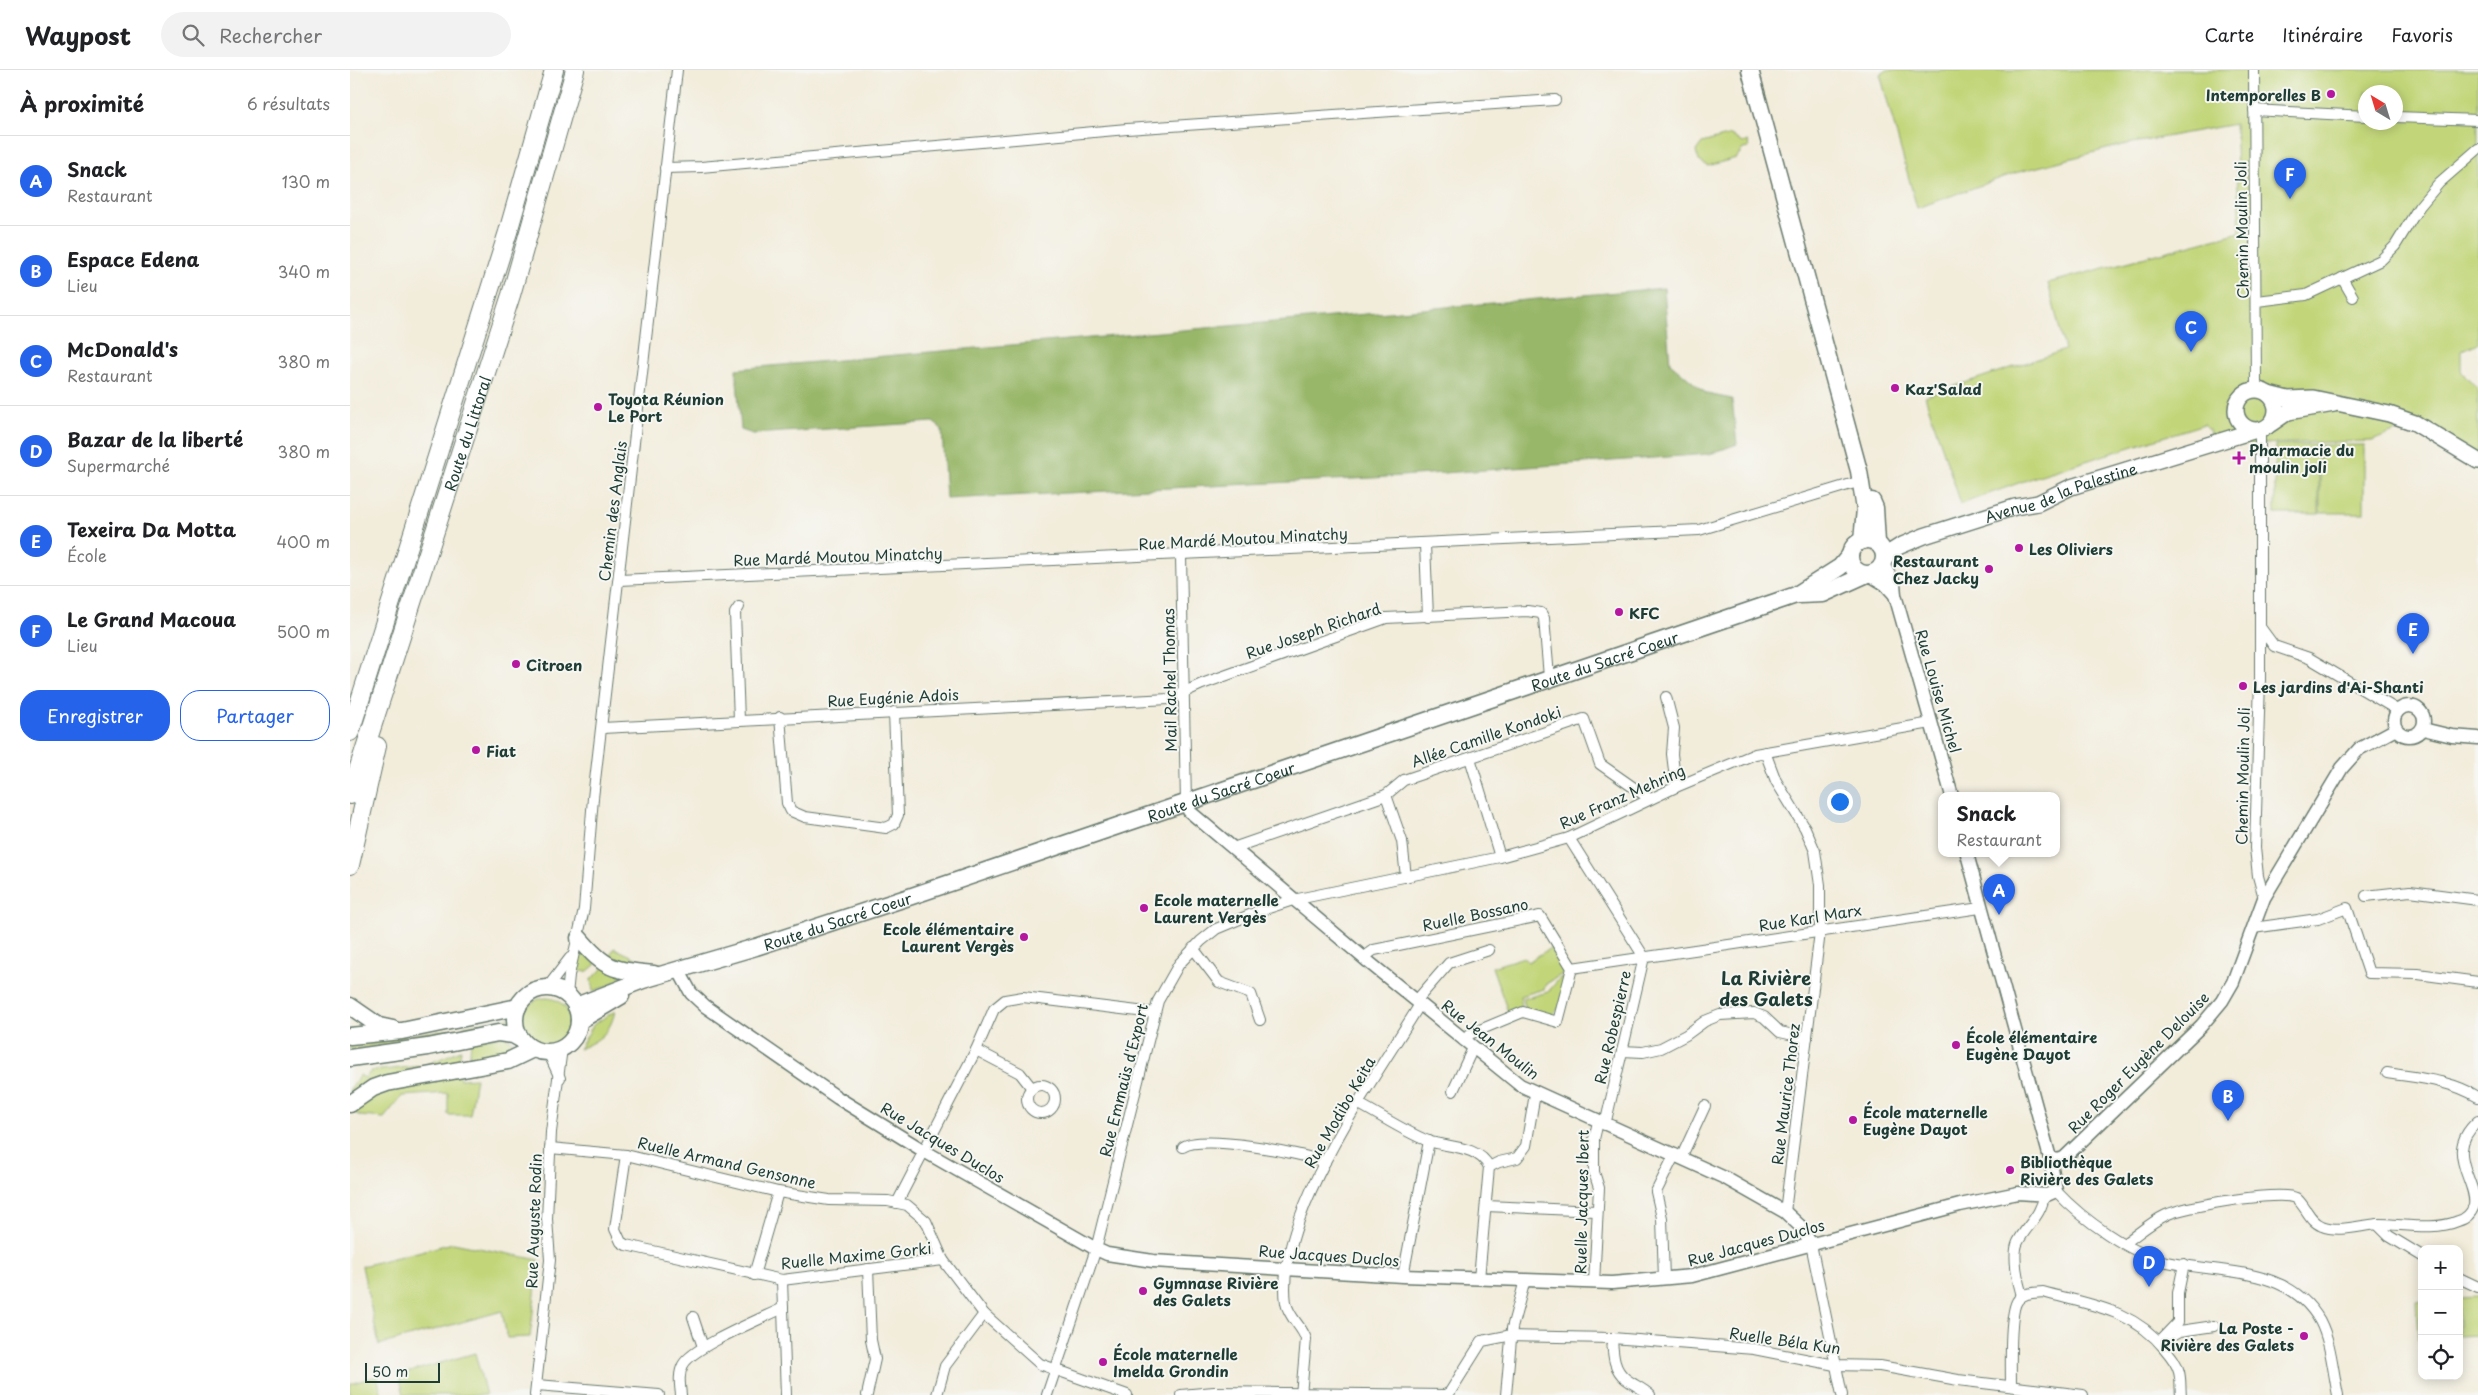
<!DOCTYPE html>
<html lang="fr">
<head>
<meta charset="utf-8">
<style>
  body { margin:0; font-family:"Playpen Sans",sans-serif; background:#f2f2f2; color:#202124 }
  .controls { position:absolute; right:15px; bottom:15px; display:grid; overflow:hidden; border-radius:10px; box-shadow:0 2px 12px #0003 }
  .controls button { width:45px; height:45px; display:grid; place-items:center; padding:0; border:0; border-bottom:1px solid #e0e0e0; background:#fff; color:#202124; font:25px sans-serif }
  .compass { position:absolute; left:2008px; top:15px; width:45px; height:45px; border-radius:50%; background:#fff; box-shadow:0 2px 12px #0003; rotate:322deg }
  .scale { position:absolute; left:15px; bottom:12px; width:75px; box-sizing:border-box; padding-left:5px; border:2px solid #1f3d34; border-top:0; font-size:14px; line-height:18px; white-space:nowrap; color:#1f3d34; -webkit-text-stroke:4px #f6f6f2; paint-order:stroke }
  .you { position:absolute; left:1489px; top:731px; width:18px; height:18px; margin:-12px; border:4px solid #fff; border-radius:50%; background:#1a73e8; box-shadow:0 0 0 8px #1a73e833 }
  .badge { display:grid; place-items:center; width:32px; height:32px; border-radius:50%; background:#2563eb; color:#fff; font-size:16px; font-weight:700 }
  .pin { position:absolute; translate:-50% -41px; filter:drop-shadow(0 1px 2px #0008) }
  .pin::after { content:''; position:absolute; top:26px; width:18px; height:15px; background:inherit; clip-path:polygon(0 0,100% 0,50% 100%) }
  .popup { position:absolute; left:1588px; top:722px; width:122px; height:65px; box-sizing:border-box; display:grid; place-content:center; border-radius:10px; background:#fff; filter:drop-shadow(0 1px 4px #0005); font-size:16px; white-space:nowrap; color:#757577 }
  .popup b { font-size:19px; color:#202124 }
  .popup::after { content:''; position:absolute; left:50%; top:100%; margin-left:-10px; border:10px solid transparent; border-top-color:#fff }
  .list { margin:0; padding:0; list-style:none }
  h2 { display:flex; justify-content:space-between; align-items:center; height:65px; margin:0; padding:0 20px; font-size:21px }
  h2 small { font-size:16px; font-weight:400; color:#757577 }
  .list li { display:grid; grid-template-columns:32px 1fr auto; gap:15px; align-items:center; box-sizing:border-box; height:90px; padding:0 20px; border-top:1px solid #e0e0e0 }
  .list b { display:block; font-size:19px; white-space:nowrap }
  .list p { margin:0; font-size:16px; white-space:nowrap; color:#757577 }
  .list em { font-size:16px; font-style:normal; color:#757577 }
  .actions { display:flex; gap:10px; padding:15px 20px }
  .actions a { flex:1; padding:11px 0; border:1px solid #2563eb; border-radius:20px; text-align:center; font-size:18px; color:#2563eb }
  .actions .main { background:#2563eb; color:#fff }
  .icon { flex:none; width:28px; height:28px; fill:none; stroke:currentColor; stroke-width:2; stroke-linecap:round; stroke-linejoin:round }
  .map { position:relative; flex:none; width:2128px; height:1325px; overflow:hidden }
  header { display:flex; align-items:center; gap:30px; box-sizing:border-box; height:70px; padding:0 25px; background:#fff; border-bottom:1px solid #e0e0e0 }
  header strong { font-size:24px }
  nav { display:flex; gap:28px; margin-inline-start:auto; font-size:18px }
  .search { width:350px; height:45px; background:#f2f2f2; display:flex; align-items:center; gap:12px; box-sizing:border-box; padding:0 18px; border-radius:28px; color:#757577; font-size:19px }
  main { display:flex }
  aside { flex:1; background:#fff }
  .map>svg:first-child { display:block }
</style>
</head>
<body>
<header>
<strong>Waypost</strong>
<div class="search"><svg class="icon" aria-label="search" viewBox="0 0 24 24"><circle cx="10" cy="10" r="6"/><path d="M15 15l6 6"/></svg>Rechercher</div>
<nav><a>Carte</a><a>Itinéraire</a><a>Favoris</a></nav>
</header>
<main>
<aside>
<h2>À proximité<small>6 résultats</small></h2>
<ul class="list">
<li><span class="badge">A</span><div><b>Snack</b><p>Restaurant</p></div><em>130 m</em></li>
<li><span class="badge">B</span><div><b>Espace Edena</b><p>Lieu</p></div><em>340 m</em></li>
<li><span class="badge">C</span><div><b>McDonald's</b><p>Restaurant</p></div><em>380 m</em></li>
<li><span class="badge">D</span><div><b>Bazar de la liberté</b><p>Supermarché</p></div><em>380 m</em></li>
<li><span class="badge">E</span><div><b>Texeira Da Motta</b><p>École</p></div><em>400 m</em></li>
<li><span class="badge">F</span><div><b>Le Grand Macoua</b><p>Lieu</p></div><em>500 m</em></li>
</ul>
<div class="actions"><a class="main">Enregistrer</a><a>Partager</a></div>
</aside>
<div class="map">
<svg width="2128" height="1325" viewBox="0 0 2128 1325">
  <rect width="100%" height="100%" fill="#f6f6f2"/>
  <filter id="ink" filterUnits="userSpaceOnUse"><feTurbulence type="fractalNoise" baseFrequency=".02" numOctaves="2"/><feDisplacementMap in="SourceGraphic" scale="10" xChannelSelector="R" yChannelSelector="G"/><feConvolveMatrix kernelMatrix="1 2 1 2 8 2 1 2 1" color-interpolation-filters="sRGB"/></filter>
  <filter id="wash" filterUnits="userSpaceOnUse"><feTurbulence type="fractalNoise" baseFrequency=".0096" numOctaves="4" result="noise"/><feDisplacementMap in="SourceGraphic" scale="20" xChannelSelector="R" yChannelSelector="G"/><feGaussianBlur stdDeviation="1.12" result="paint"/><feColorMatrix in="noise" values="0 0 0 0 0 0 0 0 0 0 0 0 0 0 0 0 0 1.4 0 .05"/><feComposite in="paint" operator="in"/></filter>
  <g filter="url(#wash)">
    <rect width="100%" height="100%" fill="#f2ecda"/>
    <g fill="#c2d679" stroke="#708a56" fill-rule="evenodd">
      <path d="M1536,0H2128V273L2111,281V301L2128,319V397L2056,357L2022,371L1863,375L1859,359L1854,354L1688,406L1611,434L1575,326L1715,280L1698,213L1890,162L1885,54L1772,75L1665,103L1567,138L1530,4ZM2016,22H2046V52H2016Z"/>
      <path d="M1381,65L1392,73L1398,71L1399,78L1393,79L1386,88L1358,96L1349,91L1346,81L1352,73Z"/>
      <rect x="1925" y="375" width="44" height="69"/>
      <rect x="1970" y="375" width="44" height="68"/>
      <path d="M233,877L246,894L238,901L226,902Z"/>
      <path d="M1202,877L1217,901L1196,914L1194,919L1170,926L1172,937L1158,942L1142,897L1174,887L1178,892Z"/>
      <path d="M264,878L292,891L278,893L260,886Z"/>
      <path d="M255,897L275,905L258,916L243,921L241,909Z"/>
      <path d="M1220,903L1210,937L1200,947L1176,940L1173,929L1198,922L1209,909Z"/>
      <circle cx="196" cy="952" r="24"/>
      <path d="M265,941C260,963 250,970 229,979L244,954Z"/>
      <path d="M160,947V958L116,962L114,956Z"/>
      <path d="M103,959L105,964L0,980V973Z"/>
      <path d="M154,966L176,979L119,994L121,971Z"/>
      <path d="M111,980L109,996L0,1029V1019L10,1005L15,1008L21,1001L73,996Z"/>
      <path d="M109,1004L110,1009L126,1008L120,1045H98V1023L52,1026L34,1048L11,1046L0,1041L27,1021Z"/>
      <path d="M103,1173L189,1190L180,1267L157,1268L152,1241L29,1275L12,1196Z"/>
      <path d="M2128,1227V1265L2109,1266V1228Z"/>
      <path d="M2072,1230V1269H2068L2066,1231Z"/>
      <path d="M125,1283L136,1325H54L49,1305Z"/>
      <path d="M27,1306L32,1325H0V1314Z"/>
    </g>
    <path fill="#99b769" stroke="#5c7a4e" d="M1314,218L1320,293L1357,324L1382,329L1387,374L1360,384L1023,408L596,429L592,359L583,352L403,364L391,360L386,299Z"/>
  </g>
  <g filter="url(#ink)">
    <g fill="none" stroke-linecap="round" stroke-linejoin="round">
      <defs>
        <g id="minor">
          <path d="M1904,0L1906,313L1909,320"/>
          <path d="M1904,40L2016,46"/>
          <path d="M2046,47L2128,50"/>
          <path d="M315,98L351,97L777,59L1205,30"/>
          <path d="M1992,208L2003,227"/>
          <path d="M1907,231L1956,225L2031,190L2045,176L2069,137L2089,113L2128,79"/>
          <path d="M1910,361V609L1905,778L1908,806L1914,828"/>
          <path d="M1075,474L1078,547"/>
          <path d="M831,486L836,733"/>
          <path d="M269,510L1349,460L1511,411"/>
          <path d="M389,537L385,543L389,650"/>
          <path d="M1910,557L1924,576L1959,588L2049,641"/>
          <path d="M1316,627L1324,658L1322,684L1326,717"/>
          <path d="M430,647L437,733L441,741L455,747L536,758L544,754L548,745L544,642"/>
          <path d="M252,658L819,629L852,614L1036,548L1177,541L1191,543L1194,548L1199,607"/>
          <path d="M1415,682L1426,711L1455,758L1465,781L1470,815V862L1435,1142"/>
          <path d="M1120,688L1150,787"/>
          <path d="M1036,725L1052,771L1056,807"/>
          <path d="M1219,768L1294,887L1255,1055"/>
          <path d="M883,778L1036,725L1054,710L1234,649L1250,694L1300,729"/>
          <path d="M2016,826L2060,821L2128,830"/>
          <path d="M1903,858L1968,849L1997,838L2019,903L2068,904L2128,912"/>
          <path d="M843,878L869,912L901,924L910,950"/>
          <path d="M1013,888L1024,880L1190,846L1222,898L1208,952L1173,942L1120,964L1114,971"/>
          <path d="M1222,898L1630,838"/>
          <path d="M197,918L220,888"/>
          <path d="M217,925L219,905L234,839L243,728L327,0"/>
          <path d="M1066,931L1099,893L1139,880"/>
          <path d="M626,980L670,1003L681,1017"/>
          <path d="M1272,981L1293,982L1311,978L1336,965L1355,951L1370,945L1404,943L1414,947L1430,962L1457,968"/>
          <path d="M198,982L210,1008"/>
          <path d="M2037,1003C2068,1008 2101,1010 2128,1027"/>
          <circle cx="691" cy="1029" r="14"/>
          <path d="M1103,1021L1123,978"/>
          <path d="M1009,1034C1030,1045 1060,1065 1081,1072C1101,1077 1130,1077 1139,1097"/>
          <path d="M833,1077C851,1064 953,1083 975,1092"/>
          <path d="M200,1078L276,1085L428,1122L479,1130L538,1131L557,1135L576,1151L593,1190L634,1244L690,1294L777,1325"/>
          <path d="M276,1085L265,1159L271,1172L276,1175L432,1210L593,1190"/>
          <path d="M1331,1088L1355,1036"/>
          <path d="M1139,1097L1149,1092L1167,1088L1176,1076L1185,1024"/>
          <path d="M1706,1121C1732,1149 1779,1183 1817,1192C1870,1204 1939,1195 1970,1251C1981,1272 1983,1302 1988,1325"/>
          <path d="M547,1133L626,980L644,939L655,930L673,927L804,943"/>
          <path d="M1136,1136L1246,1141"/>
          <path d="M2027,1154L2039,1166L2072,1186"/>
          <path d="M1775,1173C1788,1164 1801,1152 1816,1145C1835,1136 1929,1120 1946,1128C1956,1136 1959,1151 1972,1156C1989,1163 2011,1155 2029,1154C2053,1154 2085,1161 2108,1151C2116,1149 2121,1144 2124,1136C2128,1110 2092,1083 2128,1051"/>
          <path d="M1461,1174L1492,1325"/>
          <path d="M404,1205L428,1122"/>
          <path d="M1053,1206L1079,1071"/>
          <path d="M2109,1208L2128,1217"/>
          <path d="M1129,1209L1139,1097"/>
          <path d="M1314,1209L1312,1148L1306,1122L1325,1084"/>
          <path d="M432,1210L436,1325"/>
          <path d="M1244,1213L1249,1118L1244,1102V1069L1248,1052"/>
          <path d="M1672,1226C1668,1213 1662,1184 1668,1172C1676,1156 1692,1145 1694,1125"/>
          <path d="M343,1247L353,1277"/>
          <path d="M1819,1267L1830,1261L1864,1256"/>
          <path d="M1262,1268C1263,1284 1263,1299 1276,1309C1284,1315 1292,1318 1300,1325"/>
          <path d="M1809,1272L1828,1252V1223L1834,1194"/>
          <path d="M187,1315L309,1325"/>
          <path d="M1661,1316C1661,1300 1659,1240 1668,1230C1674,1222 1684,1223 1693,1222C1740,1235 1783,1239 1815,1279C1821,1286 1827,1293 1829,1302C1831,1309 1830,1318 1831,1325"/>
          <path d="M185,1325L200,1190L197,1149L201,1062L212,978"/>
          <path d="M331,1325C330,1315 328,1304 333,1295C342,1277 413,1248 433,1238"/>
          <path d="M517,1325L525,1289L521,1270L518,1199"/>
          <path d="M587,1325L595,1296L634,1244"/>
          <path d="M697,1325L746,1179L808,931L829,894L851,871L866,859L909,841L943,830L1150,787L1219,768L1326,717L1405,684L1581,653"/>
          <path d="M831,1325L864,1322L1095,1325L1100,1322L1132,1271L1157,1266L1262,1268L1404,1279L1485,1295L1530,1296L1608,1310L1733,1325"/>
          <path d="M951,1325L956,1269C952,1256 939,1248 936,1233C924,1146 1026,1007 1070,934"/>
          <path d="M1156,1325L1162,1258L1175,1210"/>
        </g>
        <g id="tertiary">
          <path d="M1533,495L1544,513L1545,525L1602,726"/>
          <path d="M1520,505L1535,514L1545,525"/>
          <circle cx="2059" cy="651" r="15"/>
          <path d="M2073,659L2102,666L2128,668"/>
          <path d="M836,733L839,741L1021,894L1170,1015L1375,1108L1435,1142L1450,1156L1461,1174"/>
          <path d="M328,899L341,923L355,936L488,1028L574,1081L746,1179L757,1184L803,1191L1053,1206L1262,1213L1342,1206L1610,1135L1668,1123L1697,1125L1706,1121L1700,1088L1617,784"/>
          <path d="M1700,1088L1706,1090L1714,1088L1851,956L1872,931L1883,912L1914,828L1992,698L2009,679L2046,659"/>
        </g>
        <g id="secondary">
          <circle cx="1906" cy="340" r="20"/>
          <path d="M1918,324L1938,329L1963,328L2039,344L2065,353L2128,391"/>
          <path d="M1922,353L1938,342L1984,334"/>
          <path id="s1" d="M1535,489L1539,483L1550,476L1574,466L1665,437L1688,433L1721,417L1903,361"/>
        </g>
        <g id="primary">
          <path d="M1400,0L1509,401L1515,439L1512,471"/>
          <path d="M1522,431L1525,438L1527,473"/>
          <circle cx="1517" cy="487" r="17"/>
          <path d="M1449,525L1473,524L1515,505"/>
          <path d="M229,868C256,900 263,900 304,904"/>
          <circle cx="197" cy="950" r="32"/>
          <path d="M0,936L29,956L43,959"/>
          <path id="s2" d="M226,936L293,910L406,877L556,828L1446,525L1490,497L1500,485"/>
          <path d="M229,951L271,926"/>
          <path d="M0,966L52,961L168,937"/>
          <path d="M0,988L78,977L148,963L163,965L172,970"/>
          <path d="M0,1034L23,1018L37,1013L158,991L183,979"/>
        </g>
        <g id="trunk">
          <path d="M0,662L158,162L204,0"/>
          <path id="s3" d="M0,725L161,225L225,0"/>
          <path d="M0,795L27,676"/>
        </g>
      </defs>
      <use href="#minor" stroke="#697a6e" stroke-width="12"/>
      <use href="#tertiary" stroke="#697a6e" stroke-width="15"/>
      <use href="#secondary" stroke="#697a6e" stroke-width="18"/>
      <use href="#primary" stroke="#697a6e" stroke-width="19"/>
      <use href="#trunk" stroke="#697a6e" stroke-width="20"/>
      <use href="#minor" stroke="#fff" stroke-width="10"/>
      <use href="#tertiary" stroke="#fff" stroke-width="12"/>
      <use href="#secondary" stroke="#fff" stroke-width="15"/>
      <use href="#primary" stroke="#fff" stroke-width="16"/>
      <use href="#trunk" stroke="#fff" stroke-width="18"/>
    </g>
  </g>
  <g fill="#b5179e" stroke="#f6f6f2" stroke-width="2">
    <circle cx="1981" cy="24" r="5"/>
    <circle cx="1545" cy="318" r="5"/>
    <circle cx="248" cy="337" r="5"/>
    <path d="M1886.5 380.5h5v5h5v5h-5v5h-5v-5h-5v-5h5z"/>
    <circle cx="1669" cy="478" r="5"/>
    <circle cx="1639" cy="499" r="5"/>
    <circle cx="1269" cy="542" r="5"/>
    <circle cx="166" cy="594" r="5"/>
    <circle cx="1893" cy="616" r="5"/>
    <circle cx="126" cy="680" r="5"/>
    <circle cx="794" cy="838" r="5"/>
    <circle cx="674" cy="867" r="5"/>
    <circle cx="1606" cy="975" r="5"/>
    <circle cx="1503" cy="1050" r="5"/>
    <circle cx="1660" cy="1100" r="5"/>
    <circle cx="793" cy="1221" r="5"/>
    <circle cx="1954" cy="1266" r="5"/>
    <circle cx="753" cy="1292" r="5"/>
  </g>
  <g text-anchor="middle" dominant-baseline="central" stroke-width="4" stroke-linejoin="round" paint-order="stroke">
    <g font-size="15" font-weight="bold" fill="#1f3d34" stroke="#f6f6f2" text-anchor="start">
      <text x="1971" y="24" text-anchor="end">Intemporelles B</text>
      <text x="1555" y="318">Kaz'Salad</text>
      <text x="258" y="328">Toyota Réunion<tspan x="258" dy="17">Le Port</tspan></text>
      <text x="1899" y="379">Pharmacie du<tspan x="1899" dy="17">moulin joli</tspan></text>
      <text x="1679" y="478">Les Oliviers</text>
      <text x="1629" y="490" text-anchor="end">Restaurant<tspan x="1629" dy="17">Chez Jacky</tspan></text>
      <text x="1279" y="542">KFC</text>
      <text x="176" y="594">Citroen</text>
      <text x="1903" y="616">Les jardins d'Ai-Shanti</text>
      <text x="136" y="680">Fiat</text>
      <text x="804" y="829">Ecole maternelle<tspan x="804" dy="17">Laurent Vergès</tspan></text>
      <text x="664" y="858" text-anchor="end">Ecole élémentaire<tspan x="664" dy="17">Laurent Vergès</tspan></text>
      <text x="1616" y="966">École élémentaire<tspan x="1616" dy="17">Eugène Dayot</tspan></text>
      <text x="1513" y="1041">École maternelle<tspan x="1513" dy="17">Eugène Dayot</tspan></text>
      <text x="1670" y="1091">Bibliothèque<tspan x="1670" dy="17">Rivière des Galets</tspan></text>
      <text x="803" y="1212">Gymnase Rivière<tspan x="803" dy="17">des Galets</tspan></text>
      <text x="1944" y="1257" text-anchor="end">La Poste -<tspan x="1944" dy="17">Rivière des Galets</tspan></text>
      <text x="763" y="1283">École maternelle<tspan x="763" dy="17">Imelda Grondin</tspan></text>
    </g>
    <g font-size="15" fill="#1f3d34" stroke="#f6f6f2">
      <text transform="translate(1891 160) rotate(-91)">Chemin Moulin Joli</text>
      <text stroke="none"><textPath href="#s3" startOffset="380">Route du Littoral</textPath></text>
      <text stroke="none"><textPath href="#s1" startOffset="190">Avenue de la Palestine</textPath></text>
      <text transform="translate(262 441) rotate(-83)">Chemin des Anglais</text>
      <text transform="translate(893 468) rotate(-3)">Rue Mardé Moutou Minatchy</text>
      <text transform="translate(488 486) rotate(-2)">Rue Mardé Moutou Minatchy</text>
      <text transform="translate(963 560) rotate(-19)">Rue Joseph Richard</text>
      <text stroke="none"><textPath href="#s2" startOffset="1085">Route du Sacré Coeur</textPath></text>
      <text transform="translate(819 610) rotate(-91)">Mail Rachel Thomas</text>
      <text transform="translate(1589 621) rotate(74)">Rue Louise Michel</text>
      <text transform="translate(543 627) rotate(-3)">Rue Eugénie Adois</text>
      <text transform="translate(1136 666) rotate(-19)">Allée Camille Kondoki</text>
      <text transform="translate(1892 706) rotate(-89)">Chemin Moulin Joli</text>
      <text stroke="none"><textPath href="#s2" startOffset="680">Route du Sacré Coeur</textPath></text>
      <text transform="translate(1272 726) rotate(-24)">Rue Franz Mehring</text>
      <text transform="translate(1125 844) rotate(-12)">Ruelle Bossano</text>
      <text transform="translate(1460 847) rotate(-9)">Rue Karl Marx</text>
      <text stroke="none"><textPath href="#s2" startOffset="275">Route du Sacré Coeur</textPath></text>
      <text transform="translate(1262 957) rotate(-77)">Rue Robespierre</text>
      <text transform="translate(1141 969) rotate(38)">Rue Jean Moulin</text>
      <text transform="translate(1788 992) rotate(-45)">Rue Roger Eugène Delouise</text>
      <text transform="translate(773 1010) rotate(-76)">Rue Emmaüs d'Export</text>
      <text transform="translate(1435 1024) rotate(-83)">Rue Maurice Thorez</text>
      <text transform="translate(989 1042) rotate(-60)">Rue Modibo Keita</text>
      <text transform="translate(593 1072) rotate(31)">Rue Jacques Duclos</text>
      <text transform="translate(377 1092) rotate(13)">Ruelle Armand Gensonne</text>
      <text transform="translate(1231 1132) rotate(-89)">Ruelle Jacques Ibert</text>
      <text transform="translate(183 1151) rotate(-88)">Rue Auguste Rodin</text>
      <text transform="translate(1406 1172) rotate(-15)">Rue Jacques Duclos</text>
      <text transform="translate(506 1185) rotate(-6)">Ruelle Maxime Gorki</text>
      <text transform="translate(979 1185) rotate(4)">Rue Jacques Duclos</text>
      <text transform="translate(1435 1270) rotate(8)">Ruelle Béla Kun</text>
    </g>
    <g font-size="18" font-weight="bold" fill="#1f3d34" stroke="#f6f6f2">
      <text x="1416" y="907">La Rivière<tspan x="1416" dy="21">des Galets</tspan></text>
    </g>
  </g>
</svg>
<div class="controls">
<button>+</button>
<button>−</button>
<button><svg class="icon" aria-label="locate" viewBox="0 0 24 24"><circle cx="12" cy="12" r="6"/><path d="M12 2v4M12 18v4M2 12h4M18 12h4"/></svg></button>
</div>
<svg class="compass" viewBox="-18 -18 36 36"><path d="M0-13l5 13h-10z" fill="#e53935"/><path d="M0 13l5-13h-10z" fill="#757577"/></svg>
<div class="scale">50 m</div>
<div class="you"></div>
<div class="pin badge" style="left:1649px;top:845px">A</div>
<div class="popup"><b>Snack</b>Restaurant</div>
<div class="pin badge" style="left:1878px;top:1051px">B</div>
<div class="pin badge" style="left:1841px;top:282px">C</div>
<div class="pin badge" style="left:1799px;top:1217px">D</div>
<div class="pin badge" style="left:2063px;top:584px">E</div>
<div class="pin badge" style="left:1940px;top:129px">F</div>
</div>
</main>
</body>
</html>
